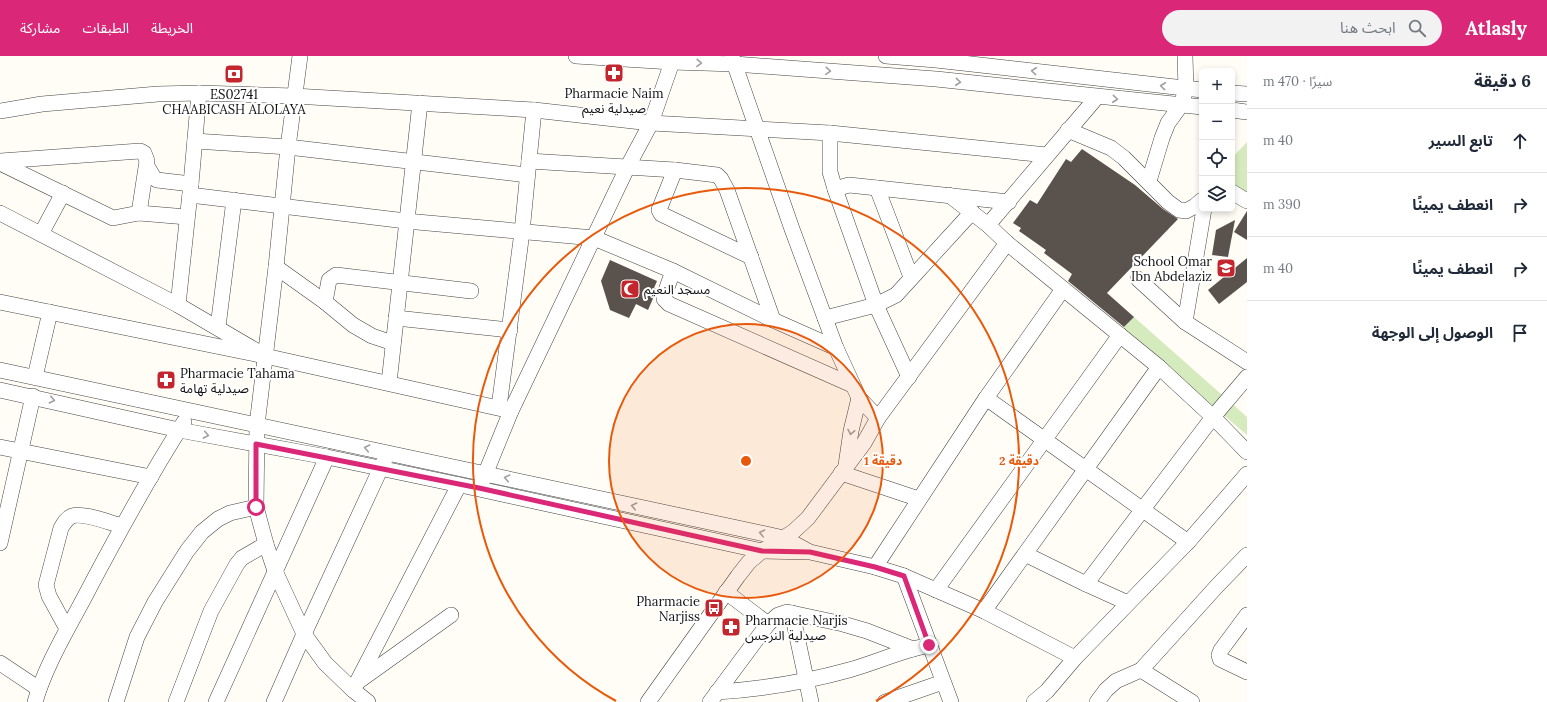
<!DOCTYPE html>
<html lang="ar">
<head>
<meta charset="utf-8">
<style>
  body { margin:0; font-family:Lora,"Noto Sans Arabic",serif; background:#f2f2f3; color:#1f2937; direction:rtl }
  .controls { position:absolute; right:12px; top:12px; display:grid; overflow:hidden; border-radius:6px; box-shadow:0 2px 6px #0003 }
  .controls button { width:36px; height:36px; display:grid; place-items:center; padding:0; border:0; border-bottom:1px solid #e0e1e3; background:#fff; color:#1f2937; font:20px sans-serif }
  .stop { position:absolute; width:12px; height:12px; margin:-9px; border:3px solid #db2777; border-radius:50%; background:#fff }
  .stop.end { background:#db2777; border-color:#fff; box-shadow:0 1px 4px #0008 }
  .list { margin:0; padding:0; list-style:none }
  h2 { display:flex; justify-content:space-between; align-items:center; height:52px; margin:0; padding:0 16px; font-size:17px }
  h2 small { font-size:13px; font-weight:400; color:#747a83 }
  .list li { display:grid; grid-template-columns:26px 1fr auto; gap:12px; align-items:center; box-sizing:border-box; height:64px; padding:0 16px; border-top:1px solid #e0e1e3 }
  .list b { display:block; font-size:15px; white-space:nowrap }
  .list em { font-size:13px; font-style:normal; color:#747a83 }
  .icon { flex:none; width:22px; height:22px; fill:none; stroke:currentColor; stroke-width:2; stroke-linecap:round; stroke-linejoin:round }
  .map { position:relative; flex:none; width:1247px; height:646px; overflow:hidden; direction:ltr }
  header { display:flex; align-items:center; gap:24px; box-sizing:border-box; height:56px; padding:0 20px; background:#db2777; color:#fff }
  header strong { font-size:19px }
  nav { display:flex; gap:22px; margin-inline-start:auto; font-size:14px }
  .search { width:280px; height:36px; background:#f2f2f3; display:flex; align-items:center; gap:10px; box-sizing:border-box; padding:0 14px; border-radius:22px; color:#747a83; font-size:15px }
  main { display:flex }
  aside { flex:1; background:#fff }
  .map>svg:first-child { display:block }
</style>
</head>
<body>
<header>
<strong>Atlasly</strong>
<div class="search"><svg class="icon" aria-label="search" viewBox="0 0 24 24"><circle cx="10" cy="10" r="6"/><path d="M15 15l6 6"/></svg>ابحث هنا</div>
<nav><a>الخريطة</a><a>الطبقات</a><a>مشاركة</a></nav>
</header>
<main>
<aside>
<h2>6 دقيقة<small>سيرًا · 470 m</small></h2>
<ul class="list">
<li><svg class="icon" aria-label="ahead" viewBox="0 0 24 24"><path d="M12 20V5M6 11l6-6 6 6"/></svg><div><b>تابع السير</b></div><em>40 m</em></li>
<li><svg class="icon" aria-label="right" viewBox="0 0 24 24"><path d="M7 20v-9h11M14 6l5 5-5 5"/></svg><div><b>انعطف يمينًا</b></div><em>390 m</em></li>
<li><svg class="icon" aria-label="right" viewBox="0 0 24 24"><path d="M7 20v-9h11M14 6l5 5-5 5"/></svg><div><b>انعطف يمينًا</b></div><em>40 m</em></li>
<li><svg class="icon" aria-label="arrive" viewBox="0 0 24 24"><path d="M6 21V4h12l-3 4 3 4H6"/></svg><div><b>الوصول إلى الوجهة</b></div></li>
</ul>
</aside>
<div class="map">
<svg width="1247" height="646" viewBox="0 0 1247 646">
  <rect width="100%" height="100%" fill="#fffdf5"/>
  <g fill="#d5ebbd">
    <path d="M1247,86V139L1232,129V102Z"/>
    <path d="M1134,261L1247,361V379L1123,273Z"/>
  </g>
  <g fill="#5a524d">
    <path d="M1082,93L1135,129L1163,153L1178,163L1107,237L1134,261L1124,271L1068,225L1072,218L1044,197L1046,194L1019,175L1021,172L1013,167L1030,144L1037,148L1066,103L1071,106Z"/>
    <path d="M1247,155V184L1234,176Z"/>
    <path d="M1235,164L1228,201L1212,199L1216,174Z"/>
    <path d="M1247,202V226L1219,248L1208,234Z"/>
    <path d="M610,204L657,225L654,232L657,233L655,238L648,254L636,248L629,262L610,254L601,225Z"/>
  </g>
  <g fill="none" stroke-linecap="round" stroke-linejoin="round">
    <defs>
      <g id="minor">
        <path d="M300,0L288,91L276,211L257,369L256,451L266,488L275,515L304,578L325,607L353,634L368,646"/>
        <path d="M576,0L672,6L735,8L936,23L1202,51"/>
        <path d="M886,0L936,4L1202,34"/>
        <path d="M732,1L792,173L836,292L859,342L878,362"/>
        <path d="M1232,37L1247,38"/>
        <path d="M1232,54L1247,56"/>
        <path d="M0,55L42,48L158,38L199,37L294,40L534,54L651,67L830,77L1047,99"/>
        <path d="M1068,74L1111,92L1124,102L1168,146L1179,154L1186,155L1195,150L1202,144"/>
        <path d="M830,77V116L835,133L876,249L909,321"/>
        <path d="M195,85L288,91L527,119"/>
        <path d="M0,105L140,95L144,97L147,105L139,157"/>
        <path d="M529,105L675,114L717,119L721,123L727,134L773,264"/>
        <path d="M0,107L113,162L139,157L187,161"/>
        <path d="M147,110L154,122L157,124L191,128"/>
        <path d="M675,114L659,154L661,158L751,201"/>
        <path d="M1149,125L1162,82L1168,67L1181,49L1186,33L1185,0"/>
        <path d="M877,132L911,221"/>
        <path d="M835,133L849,129L1009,146"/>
        <path d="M1232,136L1247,145"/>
        <path d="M190,139L406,165L594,182L673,215L773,264L836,292"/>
        <path d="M949,139L988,169L1007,187L1159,311L1213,361L1247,396"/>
        <path d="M1204,153L1185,266L1247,306"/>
        <path d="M0,157L178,249L255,294"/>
        <path d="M988,169L1097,41"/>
        <path d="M41,178L63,137"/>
        <path d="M276,211L325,246L353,269L372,280L393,287"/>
        <path d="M673,215L664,240V243L669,248L852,329"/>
        <path d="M1138,223L1185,266"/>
        <path d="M0,246L265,300L511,355"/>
        <path d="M325,246L329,224L336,219L471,235"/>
        <path d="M178,249L191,128L199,37"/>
        <path d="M396,262L510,274"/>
        <path d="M825,262L876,249L896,239L972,156"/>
        <path d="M218,271L234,144"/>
        <path d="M0,314L784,482L808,495"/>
        <path d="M35,321L50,256"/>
        <path d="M389,327L420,47"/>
        <path d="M0,334L179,374L327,401L479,433L762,495L810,496L875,511L904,520L984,555L1075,602"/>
        <path d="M986,342L1188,486"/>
        <path d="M499,351L522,176L534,54"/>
        <path d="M0,391L151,421"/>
        <path d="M846,409L851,375L859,342"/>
        <path d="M841,417L919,443"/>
        <path d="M482,426L511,355L628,110L651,67L672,6"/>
        <path d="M0,487L33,340"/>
        <path d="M1025,498L1086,528L1128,547"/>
        <path d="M875,511L986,342L1063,233"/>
        <path d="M904,520L951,646"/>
        <path d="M1086,528L1213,361L1247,321"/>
        <path d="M936,534L1120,279"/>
        <path d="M726,536L768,568L778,559L787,556L843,568L867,575L913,593L929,589"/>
        <path d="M984,555L1159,311"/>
        <path d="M792,557L811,646"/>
        <path d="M1247,559L1221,594L1219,599L1220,603L1247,616"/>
        <path d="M67,573L49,540L46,529L61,472C64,467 67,462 72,460C83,456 110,467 122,470"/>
        <path d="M0,607L39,633"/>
        <path d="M1141,614L1192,646"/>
        <path d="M359,625L451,559"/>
        <path d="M353,634L459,429"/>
        <path d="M717,636C762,633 806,626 849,614C871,608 891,599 913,593"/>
        <path d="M35,646C45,611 66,576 83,544C115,483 147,424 184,366"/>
        <path d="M116,646L137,581L155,546L187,495L202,476L218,463L230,457L256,451"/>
        <path d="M176,646L211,555L237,508L242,502L266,488"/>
        <path d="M216,646L327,401"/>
        <path d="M274,646L304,578L385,403"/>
        <path d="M648,646L738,520L749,506L762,495L793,476L808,462L864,387L878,362L1007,187"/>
        <path d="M710,646L768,568"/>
        <path d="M885,646L943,626"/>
        <path d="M1034,646L1047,635L1075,602L1188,486L1247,418"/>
        <path d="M1097,646L1106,634L1116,625L1141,614L1217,530L1247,499"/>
      </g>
    </defs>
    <use href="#minor" stroke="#444" stroke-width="16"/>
    <use href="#minor" stroke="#fff" stroke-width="15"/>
  </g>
  <defs><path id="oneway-chevron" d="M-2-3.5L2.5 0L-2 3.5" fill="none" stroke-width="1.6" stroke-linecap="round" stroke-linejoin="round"/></defs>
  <g stroke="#a0a0a0">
    <use href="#oneway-chevron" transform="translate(699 7) rotate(2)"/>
    <use href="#oneway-chevron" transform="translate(828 15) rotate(4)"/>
    <use href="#oneway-chevron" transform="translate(1034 15) rotate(-174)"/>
    <use href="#oneway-chevron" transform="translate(958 26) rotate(6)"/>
    <use href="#oneway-chevron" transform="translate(1163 30) rotate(-174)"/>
    <use href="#oneway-chevron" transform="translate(1115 43) rotate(6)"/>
    <use href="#oneway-chevron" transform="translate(52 344) rotate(13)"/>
    <use href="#oneway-chevron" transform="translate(851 376) rotate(101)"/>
    <use href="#oneway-chevron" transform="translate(206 379) rotate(11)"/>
    <use href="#oneway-chevron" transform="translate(367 392) rotate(-168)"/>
    <use href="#oneway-chevron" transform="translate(507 422) rotate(-168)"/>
    <use href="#oneway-chevron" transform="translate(634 450) rotate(-168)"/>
    <use href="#oneway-chevron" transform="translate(762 477) rotate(-168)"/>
  </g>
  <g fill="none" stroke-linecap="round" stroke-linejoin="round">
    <path stroke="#db2777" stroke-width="5" d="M256,451V388L479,432L762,495L810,496L875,511L904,520L929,589"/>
  </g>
  <circle cx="746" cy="405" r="137" fill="#e8590c" fill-opacity=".12"/>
  <g fill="none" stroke="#e8590c" stroke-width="2">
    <circle cx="746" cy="405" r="137"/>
    <path d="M616 645A273 273 0 1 1 876 645"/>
  </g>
  <defs>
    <symbol id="pharmacy-square" viewBox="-11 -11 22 22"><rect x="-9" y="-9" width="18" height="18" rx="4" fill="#c4262e" stroke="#fff"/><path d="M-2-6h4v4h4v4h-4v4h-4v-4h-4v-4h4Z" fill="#fff"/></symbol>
    <symbol id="bank-square" viewBox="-11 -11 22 22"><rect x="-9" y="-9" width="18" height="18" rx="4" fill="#c4262e" stroke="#fff"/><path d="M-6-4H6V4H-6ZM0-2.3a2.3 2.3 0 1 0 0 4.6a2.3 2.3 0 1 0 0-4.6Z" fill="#fff"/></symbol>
    <symbol id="school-square" viewBox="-11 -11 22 22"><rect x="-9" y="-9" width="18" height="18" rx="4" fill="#c4262e" stroke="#fff"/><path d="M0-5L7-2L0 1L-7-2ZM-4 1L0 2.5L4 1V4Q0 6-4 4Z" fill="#fff"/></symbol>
    <symbol id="mosque-square" viewBox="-11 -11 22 22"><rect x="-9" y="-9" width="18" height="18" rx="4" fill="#c4262e" stroke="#fff"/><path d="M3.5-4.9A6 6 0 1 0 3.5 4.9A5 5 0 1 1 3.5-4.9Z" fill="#fff"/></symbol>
    <symbol id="bus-square" viewBox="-11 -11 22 22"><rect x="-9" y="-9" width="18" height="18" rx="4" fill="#c4262e" stroke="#fff"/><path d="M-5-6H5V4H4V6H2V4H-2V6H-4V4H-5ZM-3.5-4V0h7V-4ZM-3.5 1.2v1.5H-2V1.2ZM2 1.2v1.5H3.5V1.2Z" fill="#fff"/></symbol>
  </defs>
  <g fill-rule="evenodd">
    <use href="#pharmacy-square" x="603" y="6" width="22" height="22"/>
    <use href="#bank-square" x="223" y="7" width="22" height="22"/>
    <use href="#school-square" x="1215" y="201" width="22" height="22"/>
    <use href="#mosque-square" x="619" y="222" width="22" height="22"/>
    <use href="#pharmacy-square" x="155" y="313" width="22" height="22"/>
    <use href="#bus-square" x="703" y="541" width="22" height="22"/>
    <use href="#pharmacy-square" x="720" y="560" width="22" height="22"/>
  </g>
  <g text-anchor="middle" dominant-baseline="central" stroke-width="4" stroke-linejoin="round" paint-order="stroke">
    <g font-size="13" fill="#111" stroke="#fff" text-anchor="start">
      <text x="614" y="37" text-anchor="middle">Pharmacie Naim<tspan x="614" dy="15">صيدلية نعيم</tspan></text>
      <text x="234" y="38" text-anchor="middle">ES02741<tspan x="234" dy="15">CHAABICASH ALOLAYA</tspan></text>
      <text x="1212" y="205" text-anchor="end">School Omar<tspan x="1212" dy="15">Ibn Abdelaziz</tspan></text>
      <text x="644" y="233">مسجد النعيم</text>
      <text x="180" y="317">Pharmacie Tahama<tspan x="180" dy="15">صيدلية تهامة</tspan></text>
      <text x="700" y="545" text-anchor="end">Pharmacie<tspan x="700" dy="15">Narjiss</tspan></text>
      <text x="745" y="564">Pharmacie Narjis<tspan x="745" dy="15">صيدلية النرجس</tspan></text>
    </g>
  </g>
  <circle cx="746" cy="405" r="6" fill="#e8590c" stroke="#fff" stroke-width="2"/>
  <g font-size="12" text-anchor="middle" font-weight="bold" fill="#e8590c" stroke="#fff" stroke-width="4" stroke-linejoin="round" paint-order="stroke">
    <text x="883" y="409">1 دقيقة</text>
    <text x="1019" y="409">2 دقيقة</text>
  </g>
</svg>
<div class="controls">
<button>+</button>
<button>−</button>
<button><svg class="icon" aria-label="locate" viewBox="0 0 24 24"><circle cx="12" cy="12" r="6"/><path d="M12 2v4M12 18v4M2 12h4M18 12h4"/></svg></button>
<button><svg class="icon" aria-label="layers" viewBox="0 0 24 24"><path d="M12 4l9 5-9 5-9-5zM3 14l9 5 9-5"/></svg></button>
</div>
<div class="stop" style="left:256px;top:451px"></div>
<div class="stop end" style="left:929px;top:589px"></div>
</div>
</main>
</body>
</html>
